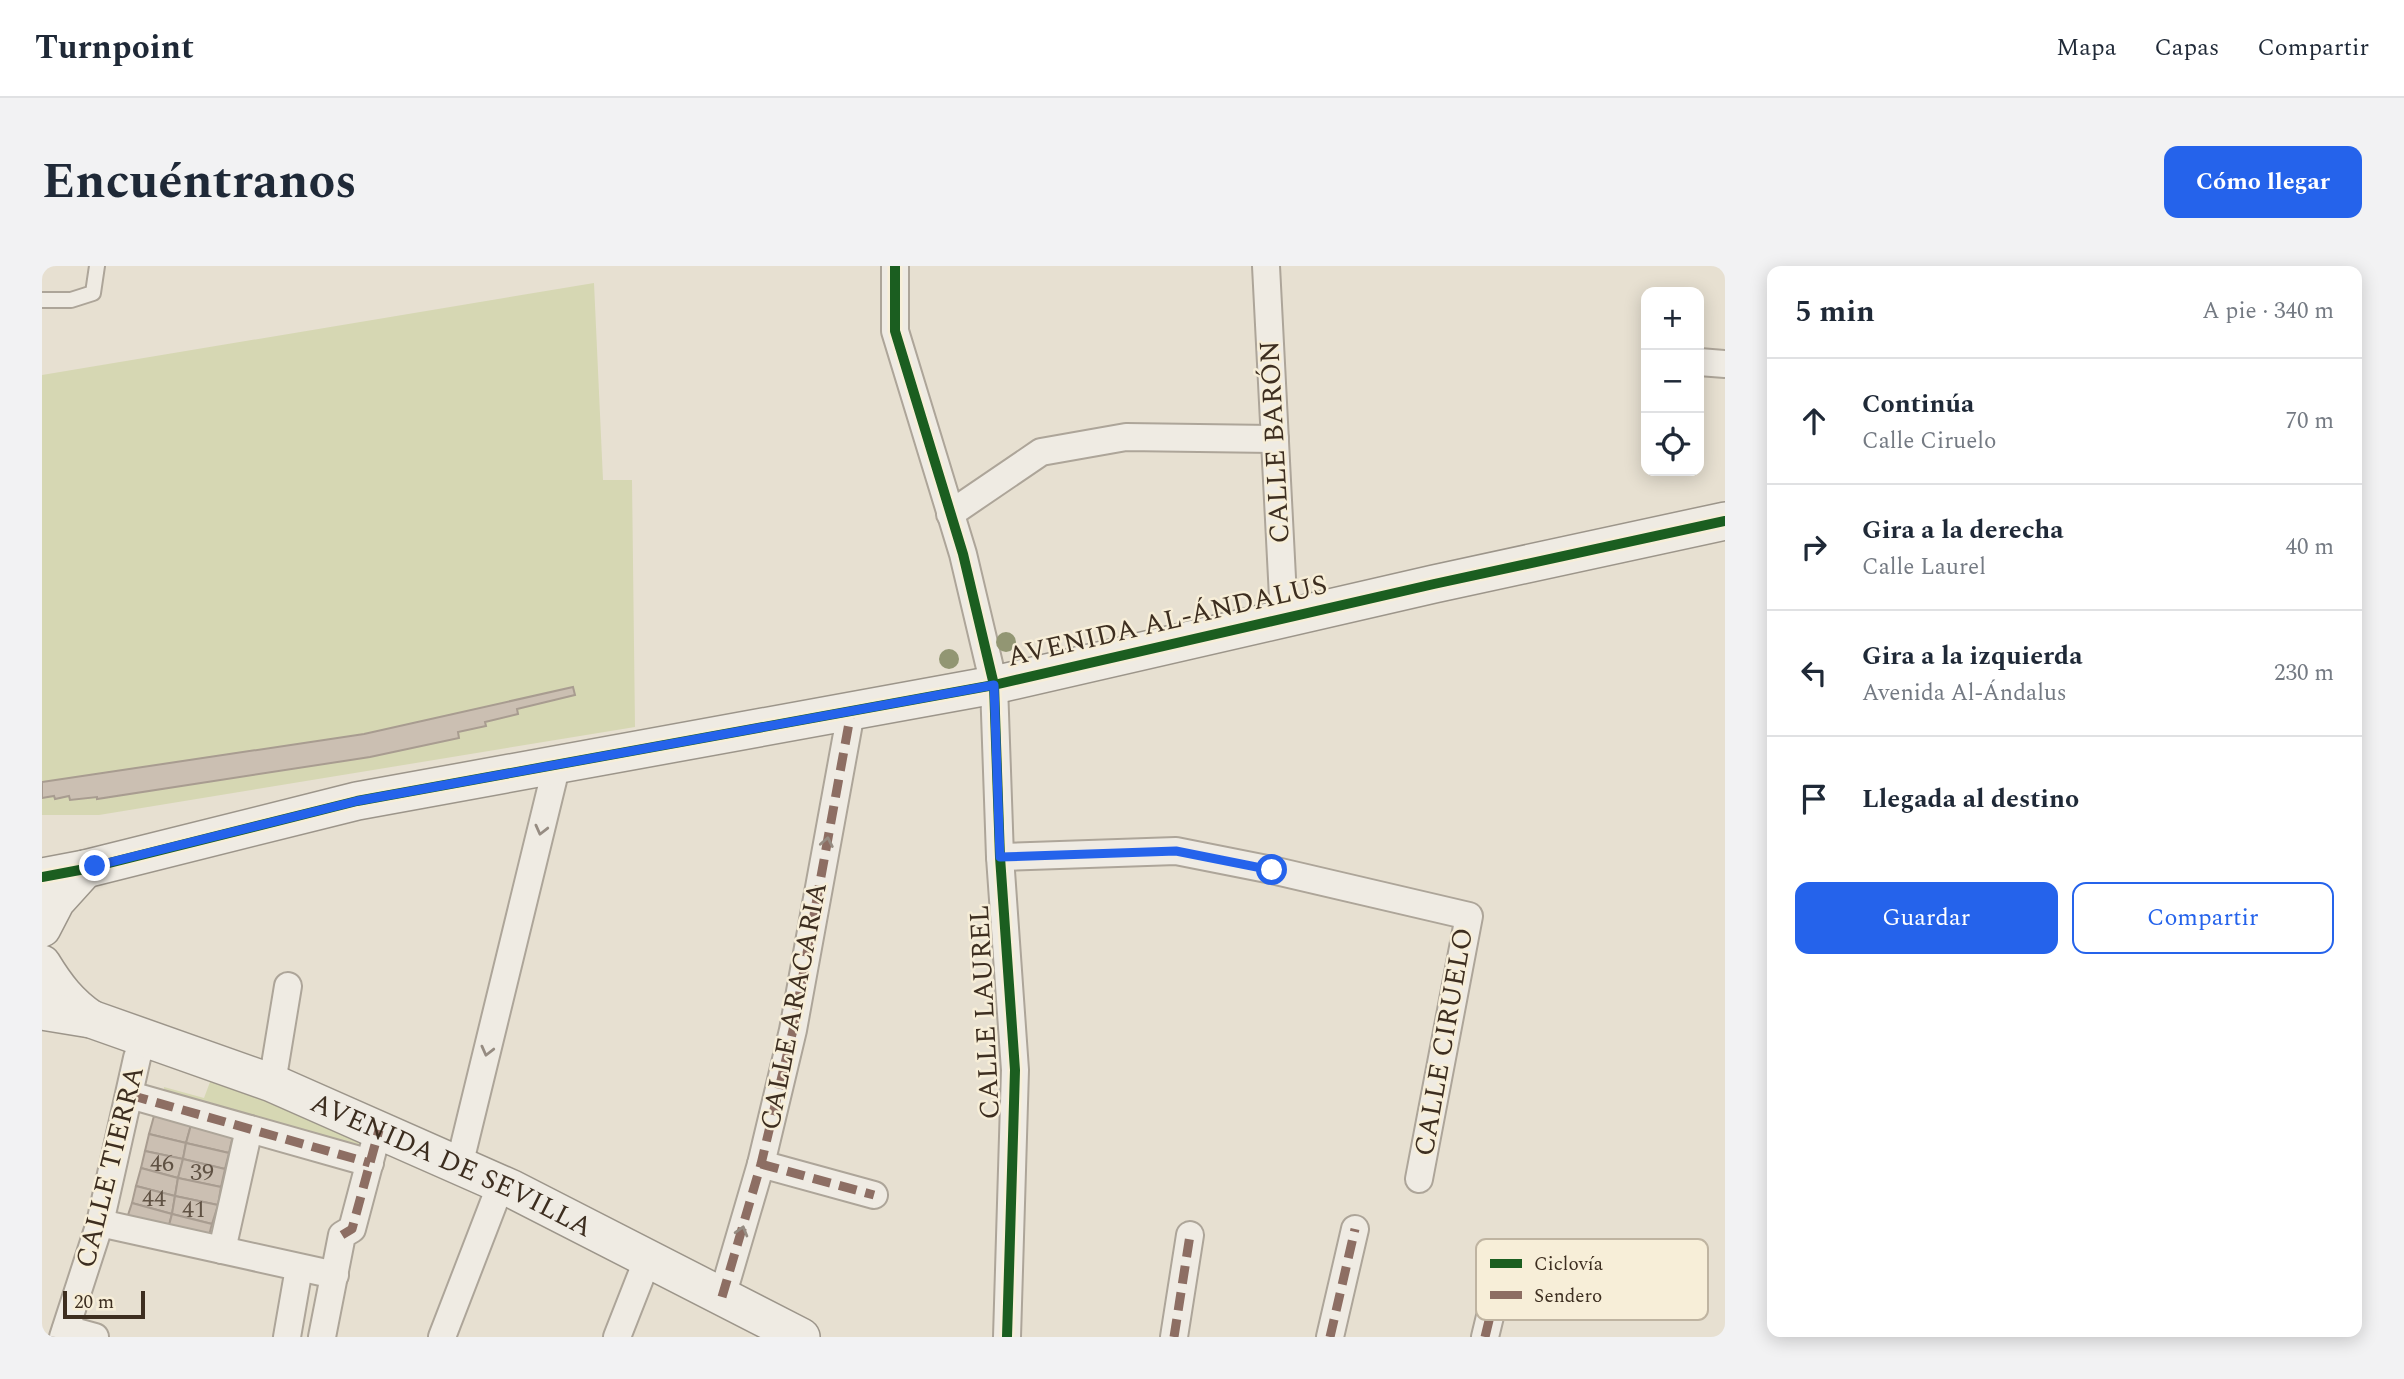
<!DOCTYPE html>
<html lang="es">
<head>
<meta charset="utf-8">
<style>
  body { margin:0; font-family:Spectral,serif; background:#f2f2f3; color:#1f2937 }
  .controls { position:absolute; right:21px; top:21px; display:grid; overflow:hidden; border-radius:14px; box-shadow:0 4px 18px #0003 }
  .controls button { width:63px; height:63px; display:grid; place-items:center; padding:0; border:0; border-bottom:2px solid #e0e1e3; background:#fff; color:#1f2937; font:35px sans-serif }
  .scale { position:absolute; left:21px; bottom:18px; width:82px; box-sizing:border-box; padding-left:7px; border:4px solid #3d2e20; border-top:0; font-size:19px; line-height:24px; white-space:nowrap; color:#3d2e20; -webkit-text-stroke:5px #f7eed8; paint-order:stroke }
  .stop { position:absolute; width:21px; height:21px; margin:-16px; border:5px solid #2563eb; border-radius:50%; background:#fff }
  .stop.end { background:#2563eb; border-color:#fff; box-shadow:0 2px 7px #0008 }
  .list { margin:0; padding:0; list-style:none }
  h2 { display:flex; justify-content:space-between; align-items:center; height:91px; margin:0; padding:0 28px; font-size:30px }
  h2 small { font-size:23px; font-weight:400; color:#747a83 }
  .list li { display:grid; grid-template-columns:46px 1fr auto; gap:21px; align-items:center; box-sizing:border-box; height:126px; padding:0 28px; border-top:2px solid #e0e1e3 }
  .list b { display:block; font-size:26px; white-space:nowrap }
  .list p { margin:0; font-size:23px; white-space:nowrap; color:#747a83 }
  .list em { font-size:23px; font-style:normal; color:#747a83 }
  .actions { display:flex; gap:14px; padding:21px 28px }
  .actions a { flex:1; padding:16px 0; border:2px solid #2563eb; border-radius:14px; text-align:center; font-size:24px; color:#2563eb }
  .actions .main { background:#2563eb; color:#fff }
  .icon { flex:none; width:38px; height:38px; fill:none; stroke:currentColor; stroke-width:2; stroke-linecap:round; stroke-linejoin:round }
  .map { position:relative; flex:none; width:1683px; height:1071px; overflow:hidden; border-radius:14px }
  header { display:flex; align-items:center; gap:42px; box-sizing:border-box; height:98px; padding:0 35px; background:#fff; border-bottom:2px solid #e0e1e3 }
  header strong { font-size:33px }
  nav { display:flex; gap:38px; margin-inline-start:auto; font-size:24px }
  .intro { display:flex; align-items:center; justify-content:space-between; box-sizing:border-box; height:168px; padding:0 42px }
  h1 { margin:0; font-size:49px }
  .button { padding:18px 32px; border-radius:14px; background:#2563eb; color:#fff; font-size:24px; font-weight:700 }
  main { display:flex; gap:42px; padding:0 42px }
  aside { flex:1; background:#fff; border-radius:14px; box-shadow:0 4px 18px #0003 }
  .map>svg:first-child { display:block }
</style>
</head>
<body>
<header>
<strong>Turnpoint</strong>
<nav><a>Mapa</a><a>Capas</a><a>Compartir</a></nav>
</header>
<div class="intro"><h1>Encuéntranos</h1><a class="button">Cómo llegar</a></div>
<main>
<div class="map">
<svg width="1683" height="1071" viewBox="0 0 1683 1071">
  <rect width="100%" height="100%" fill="#e7e0d1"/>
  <g fill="#d6d7b3">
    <path d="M552,17L561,214H590L593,461L57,549H0V109Z"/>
    <path d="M168,816L213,826L321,875L318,887L121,834L122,821L162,832Z"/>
  </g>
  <g fill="#cbbfb2" stroke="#a89c90" stroke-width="2">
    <path d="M531,421L533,429L475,443L476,448L443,456L444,460L416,466L417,472L328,491L55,533V531L28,534L27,530L13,533L12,530L0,532V516L322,468Z"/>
    <path d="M112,850L149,859L144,877L107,868Z"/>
    <path d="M149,859L191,869L187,887L144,877Z"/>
    <path d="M107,868L144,877L141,893L103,885Z"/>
    <path d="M144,877L187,887L183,903L141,893Z"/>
    <path d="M103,885L141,893L136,912L99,902Z"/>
    <path d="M141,893L183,903L179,921L136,912Z"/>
    <path d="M99,902L136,912L133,930L94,920Z"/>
    <path d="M136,912L179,921L176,939L133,930Z"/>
    <path d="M94,920L133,930L130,948L90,937Z"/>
    <path d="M133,930L176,939L170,958L130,948Z"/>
    <path d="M90,937L130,948L126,963L85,952Z"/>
    <path d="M130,948L170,958L166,973L126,963Z"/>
  </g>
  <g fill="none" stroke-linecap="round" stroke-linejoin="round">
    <defs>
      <path id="lane" d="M0,34H29L51,27L55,0"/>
      <g id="street">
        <path d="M853,0V65L921,288L952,419L958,591L973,804L965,1071"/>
        <path d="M1224,0L1242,351"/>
        <path d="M1657,96L1683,98"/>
        <path d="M908,248L999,186L1084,171L1233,173"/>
        <path d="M958,591L1134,585L1230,604L1427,650L1377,913"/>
        <path d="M230,817L246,720"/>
        <path d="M88,829L328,897"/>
        <path d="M719,898L832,929"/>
        <path d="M417,900L515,498"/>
        <path d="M58,957L293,1009"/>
        <path d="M180,984L207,863"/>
        <path d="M680,1031L719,898L751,764L809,446"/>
        <path d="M24,1063L53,1071"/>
        <path d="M21,1071L58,957L95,792L102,771"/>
        <path d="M245,1071L257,1002"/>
        <path d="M280,1071L300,969L310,963L332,880"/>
        <path d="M400,1071L459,918"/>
        <path d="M575,1071L606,992"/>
        <path d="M1132,1071L1148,969"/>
        <path d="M1288,1071L1313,963"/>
        <path d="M1443,1071L1459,1005"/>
      </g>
      <g id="secondary">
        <path d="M0,611L43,603L315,535L952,419L1392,318L1683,255"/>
        <path d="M0,662L14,635L43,603"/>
        <path d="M0,698C14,721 27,738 49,753"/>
        <path id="s1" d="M0,745L49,753L230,817L470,923L759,1071"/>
      </g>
    </defs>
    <use href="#lane" stroke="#ada599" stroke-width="18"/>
    <use href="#street" stroke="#ada599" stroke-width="30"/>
    <use href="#secondary" stroke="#9c958a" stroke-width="40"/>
    <use href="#lane" stroke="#efebe3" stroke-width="14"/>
    <use href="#street" stroke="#efebe3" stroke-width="26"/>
    <use href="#secondary" stroke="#efebe3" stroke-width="37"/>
    <g stroke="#8d6e63" stroke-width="9" stroke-dasharray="18 9" stroke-linecap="butt">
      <path d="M88,829L328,897"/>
      <path d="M719,898L832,929"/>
      <path d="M300,969L310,963L337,864"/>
      <path d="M680,1031L719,898L751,764L809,446"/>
      <path d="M1132,1071L1148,969"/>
      <path d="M1288,1071L1313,963"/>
      <path d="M1443,1071L1459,1005"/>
    </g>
    <defs>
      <g id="cycleway">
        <path d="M853,0V65L921,288L952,419L958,591L973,804L965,1071"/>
        <path d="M0,611L43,603L315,535L952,419L1392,318L1683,255"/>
      </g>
    </defs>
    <use href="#cycleway" stroke="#f7eed8" stroke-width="15"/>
    <use href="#cycleway" stroke="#1b5e20" stroke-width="10"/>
  </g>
  <g fill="#929673">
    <circle cx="964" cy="376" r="10"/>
    <circle cx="907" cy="393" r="10"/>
  </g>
  <defs><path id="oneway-chevron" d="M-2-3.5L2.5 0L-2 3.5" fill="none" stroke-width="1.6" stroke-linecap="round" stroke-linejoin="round" transform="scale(1.75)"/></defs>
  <g stroke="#968c82">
    <use href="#oneway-chevron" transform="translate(499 564) rotate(104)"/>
    <use href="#oneway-chevron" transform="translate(785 576) rotate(-79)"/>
    <use href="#oneway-chevron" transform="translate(445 785) rotate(104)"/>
    <use href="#oneway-chevron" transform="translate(700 965) rotate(-74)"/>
  </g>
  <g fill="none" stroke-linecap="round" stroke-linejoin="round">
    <path stroke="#2563eb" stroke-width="9" d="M53,600L315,535L952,419L958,591L1134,585L1230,604"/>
  </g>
  <g text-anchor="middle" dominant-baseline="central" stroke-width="5" stroke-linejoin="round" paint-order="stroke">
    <g font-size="24" fill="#605244">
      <text x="120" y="898">46</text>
      <text x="160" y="907">39</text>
      <text x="112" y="933">44</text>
      <text x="152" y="944">41</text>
    </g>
    <g font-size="28" fill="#3d2e20" stroke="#f7eed8">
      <text transform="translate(1233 176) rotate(-93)">CALLE BARÓN</text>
      <text transform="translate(1125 355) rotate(-13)">AVENIDA AL-ÁNDALUS</text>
      <text transform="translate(752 740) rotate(-79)">CALLE ARACARIA</text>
      <text transform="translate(943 746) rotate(-93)">CALLE LAUREL</text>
      <text transform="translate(1402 776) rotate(-80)">CALLE CIRUELO</text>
      <text stroke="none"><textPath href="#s1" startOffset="439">AVENIDA DE SEVILLA</textPath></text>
      <text transform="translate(68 901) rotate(-76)">CALLE TIERRA</text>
    </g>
  </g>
  <rect x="1434" y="973" width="232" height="81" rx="10" fill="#f7eed8" stroke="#bfb4a1" stroke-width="2"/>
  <rect x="1448" y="993" width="32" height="9" fill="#1b5e20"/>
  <rect x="1448" y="1025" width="32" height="8" fill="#8d6e63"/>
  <g font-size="19" fill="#3d2e20">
    <text x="1492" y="1004">Ciclovía</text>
    <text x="1492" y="1036">Sendero</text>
  </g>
</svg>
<div class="controls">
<button>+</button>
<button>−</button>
<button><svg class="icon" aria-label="locate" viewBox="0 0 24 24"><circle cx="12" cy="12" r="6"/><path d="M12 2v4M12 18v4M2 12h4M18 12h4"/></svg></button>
</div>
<div class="scale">20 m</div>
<div class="stop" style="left:1230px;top:604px"></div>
<div class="stop end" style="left:53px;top:600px"></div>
</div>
<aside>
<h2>5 min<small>A pie · 340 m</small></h2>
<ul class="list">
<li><svg class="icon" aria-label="ahead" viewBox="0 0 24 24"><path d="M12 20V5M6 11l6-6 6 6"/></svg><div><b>Continúa</b><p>Calle Ciruelo</p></div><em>70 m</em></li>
<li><svg class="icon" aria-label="right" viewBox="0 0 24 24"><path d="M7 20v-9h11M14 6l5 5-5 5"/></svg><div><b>Gira a la derecha</b><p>Calle Laurel</p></div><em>40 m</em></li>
<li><svg class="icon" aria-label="left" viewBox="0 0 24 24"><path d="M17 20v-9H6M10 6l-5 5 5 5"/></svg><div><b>Gira a la izquierda</b><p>Avenida Al-Ándalus</p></div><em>230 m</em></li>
<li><svg class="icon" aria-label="arrive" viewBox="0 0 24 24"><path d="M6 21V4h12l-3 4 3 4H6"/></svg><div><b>Llegada al destino</b></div></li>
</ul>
<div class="actions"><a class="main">Guardar</a><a>Compartir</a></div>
</aside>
</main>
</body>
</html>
